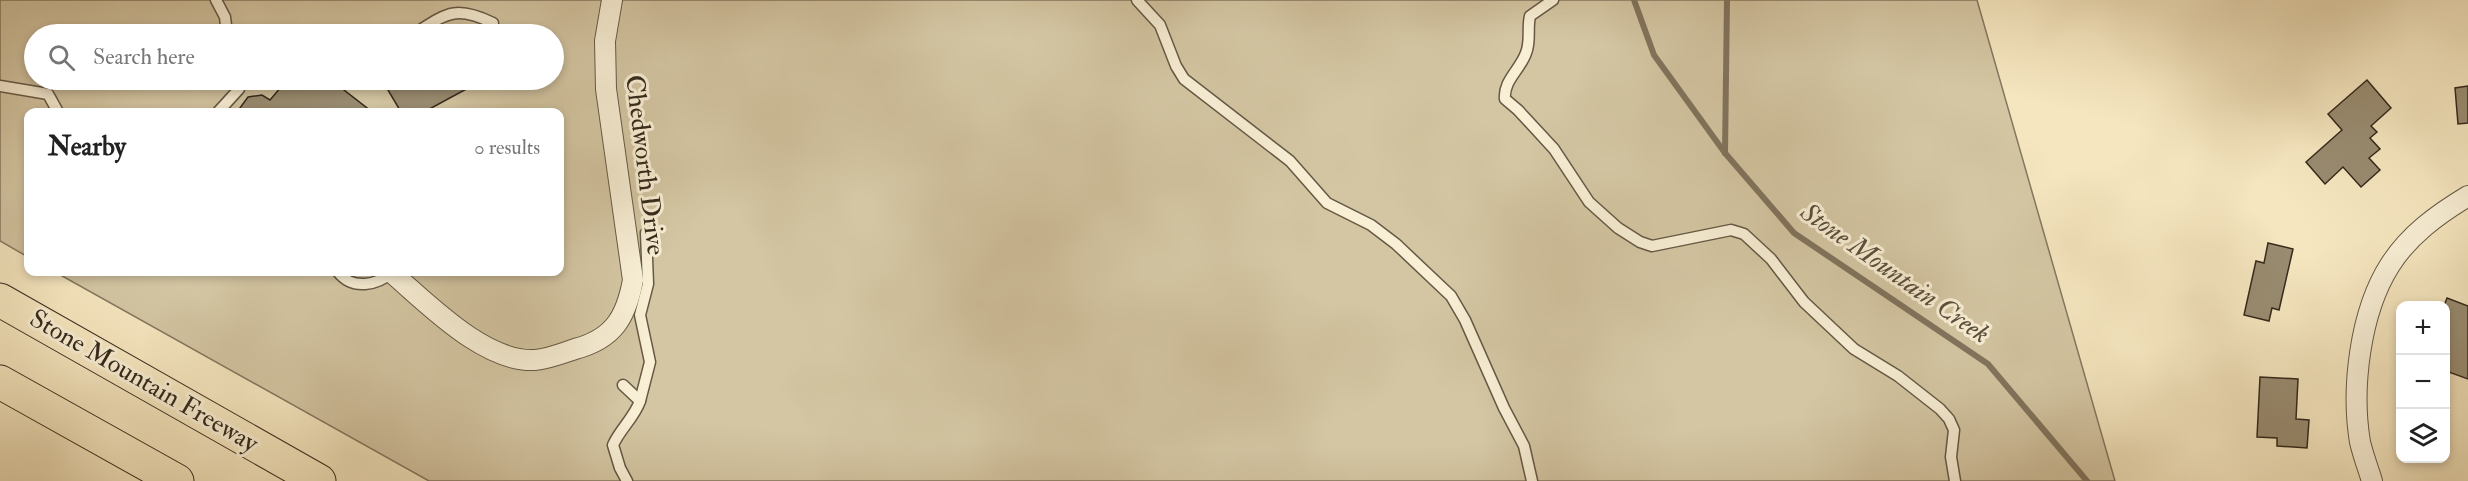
<!DOCTYPE html>
<html lang="en">
<head>
<meta charset="utf-8">
<style>
  body { margin:0; font-family:"IM FELL Double Pica",serif; background:#f2f2f2; color:#222 }
  .controls { position:absolute; right:18px; bottom:18px; display:grid; overflow:hidden; border-radius:12px; box-shadow:0 3px 9px #0003 }
  .controls button { width:54px; height:54px; display:grid; place-items:center; padding:0; border:0; border-bottom:2px solid #e0e0e0; background:#fff; color:#222; font:30px sans-serif }
  .list { margin:0; padding:0; list-style:none }
  h2 { display:flex; justify-content:space-between; align-items:center; height:78px; margin:0; padding:0 24px; font-size:26px }
  h2 small { font-size:20px; font-weight:400; color:#767676 }
  .icon { flex:none; width:33px; height:33px; fill:none; stroke:currentColor; stroke-width:2; stroke-linecap:round; stroke-linejoin:round }
  .map { position:relative; flex:none; width:2468px; height:481px; overflow:hidden }
  .search { position:absolute; background:#fff; box-shadow:0 3px 9px #0003; left:24px; top:24px; width:540px; height:66px; display:flex; align-items:center; gap:15px; box-sizing:border-box; padding:0 21px; border-radius:33px; color:#767676; font-size:22px }
  .panel { position:absolute; background:#fff; box-shadow:0 3px 9px #0003; left:24px; top:108px; width:540px; height:168px; border-radius:12px }
  .map>svg:first-child { display:block }
</style>
</head>
<body>
<div class="map">
<svg width="2468" height="481" viewBox="0 0 2468 481">
  <rect width="100%" height="100%" fill="#f5e6bf"/>
  <filter id="stains"><feTurbulence type="fractalNoise" baseFrequency=".00333" numOctaves="4"/><feColorMatrix values="0 0 0 0 .2 0 0 0 0 .09 0 0 0 0 .02 0 0 0 .5 -.17"/></filter>
  <radialGradient id="worn" r=".72"><stop offset=".6" stop-color="#630" stop-opacity="0"/><stop offset="1" stop-color="#630" stop-opacity=".3"/></radialGradient>
  <path fill="#d4c6a3" stroke="#847860" stroke-width="1.5" fill-rule="evenodd" d="M0,0H1977L2115,481H429L55,272H560V112H28V257L0,241ZM34,34H554V80H34Z"/>
  <g fill="none" stroke-linecap="round" stroke-linejoin="round">
    <g stroke="#81745d" stroke-width="6">
      <path d="M1634,0L1654,55L1725,153L1794,233L1988,364L2087,481"/>
      <path d="M1725,153L1727,0"/>
    </g>
  </g>
  <g fill="#998c71" stroke="#352a1c" stroke-width="1.5">
    <path d="M454,26L459,34H439Z"/>
    <path d="M287,80H312L323,88L331,80L367,108L364,112H237L248,97L262,95L270,100Z"/>
    <path d="M382,80H483L424,112H401Z"/>
    <path d="M2367,80L2391,108L2371,126L2377,132L2370,138L2380,149L2369,158L2380,170L2361,187L2343,167L2325,184L2306,162L2342,130L2328,114Z"/>
    <path d="M2468,86V123L2458,124L2455,88Z"/>
    <path d="M2268,243L2293,249L2279,310L2272,308L2269,321L2244,315L2256,261L2264,263Z"/>
    <path d="M2447,298L2468,306V379L2446,371L2444,306Z"/>
    <path d="M2260,377L2298,379L2296,419L2309,420L2307,448L2277,446V438L2257,437Z"/>
  </g>
  <g fill="none" stroke-linecap="round" stroke-linejoin="round">
    <defs>
      <g id="service">
        <path d="M216,0L225,17L227,34"/>
        <path d="M1137,0L1160,25L1176,66L1184,79L1290,161L1327,203L1371,225L1396,244L1451,296L1465,320L1504,408L1524,446L1532,481"/>
        <path d="M1553,0L1530,16C1527,28 1531,41 1526,53C1520,70 1503,81 1505,99L1518,110L1554,149L1589,202L1618,228L1640,242L1652,246L1731,230L1744,234L1771,259L1804,302L1854,349L1898,376L1940,409L1949,419L1954,430L1951,457L1955,481"/>
        <path d="M414,34C447,13 455,5 493,23L488,34"/>
        <path d="M503,80L505,82"/>
        <path d="M0,86L48,94L58,112"/>
        <path d="M218,112L239,89L240,80"/>
        <path d="M338,272C353,291 377,285 393,272"/>
        <path d="M623,385L640,401C634,418 620,429 613,445L620,468L627,481"/>
        <path d="M640,401L650,362L640,315L648,284L646,233"/>
      </g>
      <g id="minor">
        <path d="M392,273C428,304 485,363 535,360C548,359 563,353 575,349C613,339 626,318 633,280L606,89L605,41L612,0"/>
        <path d="M2372,481C2368,468 2363,455 2360,442C2351,388 2360,312 2390,265C2409,235 2438,214 2468,196"/>
      </g>
      <g id="motorway">
        <path d="M0,300L319,481"/>
        <path d="M0,382L177,481"/>
      </g>
    </defs>
    <use href="#service" stroke="#655945" stroke-width="13"/>
    <use href="#minor" stroke="#655945" stroke-width="22"/>
    <use href="#motorway" stroke="#352a1c" stroke-width="35"/>
    <use href="#service" stroke="#f8efd5" stroke-width="10"/>
    <use href="#minor" stroke="#f8efd5" stroke-width="20"/>
    <use href="#motorway" stroke="#f5e6bf" stroke-width="33"/>
  </g>
  <g text-anchor="middle" dominant-baseline="central" stroke-width="6" stroke-linejoin="round" paint-order="stroke">
    <g font-size="26" fill="#352a1c" stroke="#f8efd5">
      <text transform="translate(645 165) rotate(83)">Chedworth Drive</text>
      <text transform="translate(144 381) rotate(30)">Stone Mountain Freeway</text>
    </g>
    <g font-size="27" font-style="italic" fill="#5b4f3c" stroke="#f8efd5">
      <text transform="translate(1895 273) rotate(35)">Stone Mountain Creek</text>
    </g>
  </g>
  <rect width="100%" height="100%" filter="url(#stains)"/>
  <rect width="100%" height="100%" fill="url(#worn)"/>
</svg>
<div class="controls">
<button>+</button>
<button>−</button>
<button><svg class="icon" aria-label="layers" viewBox="0 0 24 24"><path d="M12 4l9 5-9 5-9-5zM3 14l9 5 9-5"/></svg></button>
</div>
<div class="search"><svg class="icon" aria-label="search" viewBox="0 0 24 24"><circle cx="10" cy="10" r="6"/><path d="M15 15l6 6"/></svg>Search here</div>
<section class="panel">
<h2>Nearby<small>0 results</small></h2>
<ul class="list">
</ul>
</section>
</div>
</body>
</html>
